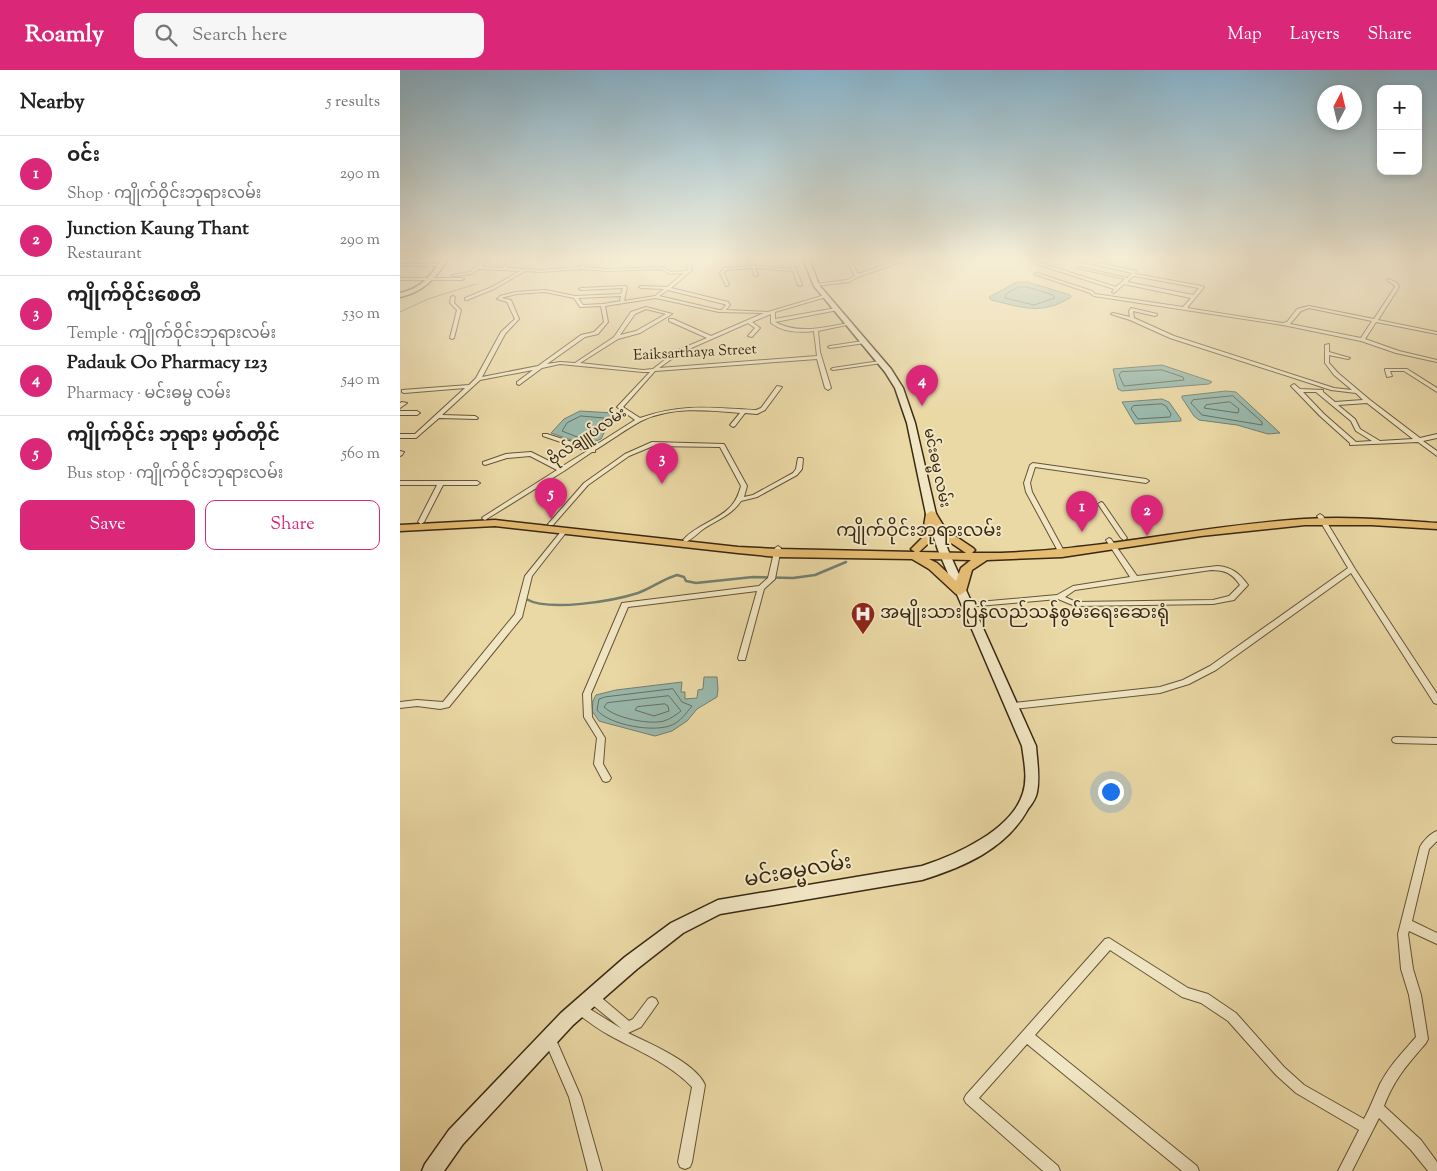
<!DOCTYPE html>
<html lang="en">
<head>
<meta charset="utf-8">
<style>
  body { margin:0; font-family:"Sorts Mill Goudy","Noto Sans Myanmar",serif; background:#f6f6f6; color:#222 }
  .controls { position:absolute; right:15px; top:15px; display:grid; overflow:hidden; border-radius:10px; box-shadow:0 2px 8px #0003 }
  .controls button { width:45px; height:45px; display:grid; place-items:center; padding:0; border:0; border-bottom:1px solid #e0e0e0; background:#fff; color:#222; font:25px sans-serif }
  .compass { position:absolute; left:917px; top:15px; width:45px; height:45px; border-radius:50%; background:#fff; box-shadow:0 2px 8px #0003; rotate:7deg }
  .you { position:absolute; left:710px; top:721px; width:18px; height:18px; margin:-12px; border:4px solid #fff; border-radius:50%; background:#1a73e8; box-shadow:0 0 0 8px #1a73e833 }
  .badge { display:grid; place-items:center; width:32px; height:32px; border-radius:50%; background:#db2777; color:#fff; font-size:16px; font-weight:700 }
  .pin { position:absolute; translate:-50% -41px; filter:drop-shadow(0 1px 2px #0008) }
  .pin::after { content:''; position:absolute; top:26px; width:18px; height:15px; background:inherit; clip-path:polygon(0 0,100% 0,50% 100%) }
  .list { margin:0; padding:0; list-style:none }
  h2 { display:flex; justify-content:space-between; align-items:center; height:65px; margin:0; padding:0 20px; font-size:21px }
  h2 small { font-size:16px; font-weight:400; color:#767676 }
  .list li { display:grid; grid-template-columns:32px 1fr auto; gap:15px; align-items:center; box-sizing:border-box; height:70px; padding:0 20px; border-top:1px solid #e0e0e0 }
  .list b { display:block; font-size:19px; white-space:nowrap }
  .list p { margin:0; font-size:16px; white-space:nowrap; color:#767676 }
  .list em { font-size:16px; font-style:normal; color:#767676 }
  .actions { display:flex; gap:10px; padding:15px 20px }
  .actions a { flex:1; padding:11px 0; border:1px solid #db2777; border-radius:10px; text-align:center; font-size:18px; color:#db2777 }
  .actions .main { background:#db2777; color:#fff }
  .icon { flex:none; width:28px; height:28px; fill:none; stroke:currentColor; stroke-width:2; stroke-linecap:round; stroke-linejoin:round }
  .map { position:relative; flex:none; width:1037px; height:1101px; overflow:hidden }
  header { display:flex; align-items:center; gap:30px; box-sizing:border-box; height:70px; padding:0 25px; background:#db2777; color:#fff }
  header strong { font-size:24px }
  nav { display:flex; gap:28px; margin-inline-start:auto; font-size:18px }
  .search { width:350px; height:45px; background:#f6f6f6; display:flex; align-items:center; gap:12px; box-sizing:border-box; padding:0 18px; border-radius:10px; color:#767676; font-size:19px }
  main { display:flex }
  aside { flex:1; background:#fff }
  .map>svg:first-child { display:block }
</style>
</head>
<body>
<header>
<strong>Roamly</strong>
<div class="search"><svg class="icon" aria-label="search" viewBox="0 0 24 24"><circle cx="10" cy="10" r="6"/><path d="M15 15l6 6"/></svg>Search here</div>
<nav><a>Map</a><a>Layers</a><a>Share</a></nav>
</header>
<main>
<aside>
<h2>Nearby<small>5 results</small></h2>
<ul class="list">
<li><span class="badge">1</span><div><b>ဝင်း</b><p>Shop · ကျိုက်ဝိုင်းဘုရားလမ်း</p></div><em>290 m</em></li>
<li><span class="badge">2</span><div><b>Junction Kaung Thant</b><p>Restaurant</p></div><em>290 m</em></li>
<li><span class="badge">3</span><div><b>ကျိုက်ဝိုင်းစေတီ</b><p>Temple · ကျိုက်ဝိုင်းဘုရားလမ်း</p></div><em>530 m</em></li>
<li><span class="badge">4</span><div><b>Padauk Oo Pharmacy 123</b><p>Pharmacy · မင်းဓမ္မ လမ်း</p></div><em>540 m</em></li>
<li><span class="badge">5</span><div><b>ကျိုက်ဝိုင်း ဘုရား မှတ်တိုင်</b><p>Bus stop · ကျိုက်ဝိုင်းဘုရားလမ်း</p></div><em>560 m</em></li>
</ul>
<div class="actions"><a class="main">Save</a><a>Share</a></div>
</aside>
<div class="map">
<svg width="1037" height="1101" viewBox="0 0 1037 1101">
  <rect width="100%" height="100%" fill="#ead8a5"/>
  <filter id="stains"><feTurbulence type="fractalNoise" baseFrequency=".004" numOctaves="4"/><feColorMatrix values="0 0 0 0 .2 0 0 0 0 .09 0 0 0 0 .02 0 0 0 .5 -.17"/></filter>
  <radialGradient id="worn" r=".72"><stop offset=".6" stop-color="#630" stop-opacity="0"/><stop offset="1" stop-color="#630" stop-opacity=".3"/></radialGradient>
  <g fill="#99b9ad" stroke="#737f6f">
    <path d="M617,212H628L670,225L671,227C642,246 621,237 591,230L589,227Z"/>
    <path d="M762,295L810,311L812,312L809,314L722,321L718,319L713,299Z"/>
    <path d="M826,321L836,322L880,363L868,364L837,355L799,350L794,346L782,328V326Z"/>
    <path d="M762,329L769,332L781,349V351L735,354L722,332Z"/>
    <path d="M180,341L214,343L201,369L186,375L151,363L164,349Z"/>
    <path d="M304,607H317L318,619L317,627L297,639L287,651L272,661L255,666L206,653L199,651L192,641L193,631L196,625L216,620L282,612L281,622H285V629L297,628L298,620L303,619Z"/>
  </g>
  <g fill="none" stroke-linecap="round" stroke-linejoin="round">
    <g stroke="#697060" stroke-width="1">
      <path d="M619,217H627L653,225L655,228L634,235L605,228L606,224Z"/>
      <path d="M762,300L783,307L784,310L724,316L719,305L721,302Z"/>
      <path d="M833,326L862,352V355L802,345L791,333L793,330Z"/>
      <path d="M830,332L839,339L838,343L804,338L806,335Z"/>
      <path d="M762,334L766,336L771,344L770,347L738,349L731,339L733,336Z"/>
      <path d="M181,346L204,348L197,366L185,370L162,361L167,353Z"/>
      <path d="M273,619L282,632L292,636C286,643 281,651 272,655C254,663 209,655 197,640L199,629L205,627Z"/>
      <path d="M269,626L281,641C276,645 270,649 264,651C249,655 215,648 204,637L207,633Z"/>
      <path d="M265,634L268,636L269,641L254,646L235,640L237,637Z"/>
    </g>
    <path stroke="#737f6f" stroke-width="1" d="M0,242L28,229L76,214"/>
    <path stroke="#737f6f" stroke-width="2.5" d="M126,529C149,542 213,531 238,523C252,518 263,509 277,505L284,507L286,511L296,513L353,507L393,508L415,505L446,492"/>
    <defs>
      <g id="street">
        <path d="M85,189H90L81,197L102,198L113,189H118L106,198L140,200L180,197L187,189H191L184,197L208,199L262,197L271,202L287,201L288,200L285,189H289L292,200L271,218L328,232L330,235L326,240L368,242L425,225H426V227L375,242V249L436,238H438V240L375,252C399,265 424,257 449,253L451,254L418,261L420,282L431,318L428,320L425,318L417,289L255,301L223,337L240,348C283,333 312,338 356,340L361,338L377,316L382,317L365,340L357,344L345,343L335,356L333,357L330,355L340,343C307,340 272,336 241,351C226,359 210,371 195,380V382H192L164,401L85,450L83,449L82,448L83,447L157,400L130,386L107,388L85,395L83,394V392L106,384L131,382L161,397L187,381L143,366V364H147L191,378L235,350L217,337L250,302H243L160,294L142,298L119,315L117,314V312L133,300L80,310L42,345L75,346L78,348L77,349L39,348L16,368H0V364H15L65,318L4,323L2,322V320L69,315L76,308L101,262L115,249L107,232L97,229L99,228L100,226L116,222L145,220L175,226L221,224L223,218L181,220L179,219L181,218L225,216L227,217L224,231L255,226L264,219L241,218L239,217L241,216L267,217L284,203L270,204L261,199L208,201L181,199L140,202L125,201L94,219L67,230H65V228L92,217L120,201L78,199L72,204L54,206L52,205L70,202ZM268,220L324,234L326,235L322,240H319L259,226ZM145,222L174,228L180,237L201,236L204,252L194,262L181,265L138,296L82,307L105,264L119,249L111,230L101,228L116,224ZM221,226L220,230L221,231L203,234L183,235L178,228ZM256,228L319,242L364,243L311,266L273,249H269V251L307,268L276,281L253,299L243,300L180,293L218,269L240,263L272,244L246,237L231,242L214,267L175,293L160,292L147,294L185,267L198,264L208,252L205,236ZM246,239L266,244L236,261L220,265L235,244ZM371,244V253C383,262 399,263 414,261L417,286L259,298L280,283L348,253L355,258L348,266L352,267L360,258L352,252Z"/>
        <path d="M348,189H352L355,196L392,199L388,189H392L402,215L400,216L398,215L393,201L355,198L358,205L356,206L354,205L352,198L326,200L324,203L329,215L326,216L320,203L324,198L351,196Z"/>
        <path d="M446,189H450L458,204L502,189H509L458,207L449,212L415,216L414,215L416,214L447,210L455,206Z"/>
        <path d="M621,189H628L716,217L725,209L677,198L679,197L727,208L732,203L671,189H680L736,201L735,204L802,216L804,217L787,238L882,253L887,252L897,239L909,236L974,249L995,217L994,215L988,211L987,210L989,209L997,213L999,217L978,250L1037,262V264L976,252L965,269L999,281L1037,290V292L996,283L961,271L883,255L694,226L690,223L634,204L637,203L692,221L695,224L783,237L791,228L724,214L714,223L712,222L714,219ZM733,206H734L799,218L793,225L727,212ZM909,238L972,251L961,268L890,254L901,241Z"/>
        <path d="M0,194H41L43,195L41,196H0Z"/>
        <path d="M0,208H62L64,209L62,210H0Z"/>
        <path d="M53,226L55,227L54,233L61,240L54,268L52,269L50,268L57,240L50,233L51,227Z"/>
        <path d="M731,238L757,244V245L755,246L733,241L734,248L774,266L934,318L952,320L934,305L925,293V275L929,274V282L950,288L948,289L929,285V293L938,303L970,330L1020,368L1037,364V368L1023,371L1037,381V386L1018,372L950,375V373L920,346L891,316L894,314L900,319L923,320V322L935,332L963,330L956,323L931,320L770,268L730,250L711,244L713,243L730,247L729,241ZM903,322H916L951,351L956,361L972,371L956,372L924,344ZM967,333L1013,369L980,371L960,359L955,349L938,335Z"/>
        <path d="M463,271H465V273L430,278L428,277L430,276Z"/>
        <path d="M480,291L482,292V293L433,300L431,299L433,298Z"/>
        <path d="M985,299H1007L1037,318V322L1004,301H990L992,306L987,307L985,300Z"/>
        <path d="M2,332L7,333L0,338V333Z"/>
        <path d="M0,341H17L20,343L17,345H0Z"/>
        <path d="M252,372L324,374L347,416L344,427L353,425L393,403L396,399L398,388H402L403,389L402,399L397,405L357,427L341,431C331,446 316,450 302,460C297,464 292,469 286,472L283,470C297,454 320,450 332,435C337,429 339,423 341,416L320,377L253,376L229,386L188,415L153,455H149L148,454L149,453L184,413L225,384Z"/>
        <path d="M0,381L4,382L2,385L0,386Z"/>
        <path d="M633,393L746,409L749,411L746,413L635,397L630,413L632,422L665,483L662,485L659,483L626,422L624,413L630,395Z"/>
        <path d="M0,411H77L80,413L77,415H43L24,452L21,454L18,452L37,415H0Z"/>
        <path d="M701,432L703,433L727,468L726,469L724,470L721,468L698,434Z"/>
        <path d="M920,444L923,446L955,499L1037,624V634L1034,633L951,503L816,600L789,614L760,623L613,639L610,638L609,636L610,634L613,633L760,617L783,610L810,596L948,498L917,446Z"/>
        <path d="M165,458L168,460L132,506L122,547L49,637L40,639L17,636L0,638V632L17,630L43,632L115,544L125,506L163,459Z"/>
        <path d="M709,468L711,469L737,506L817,496C832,497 839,503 848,515L834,530L813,534L675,536L658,529L567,537L563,535L567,533L657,525L673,516L730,507L706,470ZM811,500C825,500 832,503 840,515L829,526L813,530L676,532L665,527L675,520Z"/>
        <path d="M378,476L381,478L375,509L364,519L345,590H339L338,588L357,521L228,537L191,624L192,647L205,668L203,694L211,708L209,711L206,712L203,711L194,694L197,668L184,647L183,624L222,533L359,516L368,508L375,478Z"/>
        <path d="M996,667L1037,668V674L996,673L993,672L992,670L993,668Z"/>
        <path d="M1037,761V771L1029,779L1012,851L1037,863V874L1009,861L1008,864L1013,899L1021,925L1028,969L1026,973C1008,994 994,1009 984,1036L1021,1070L1037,1092V1101H1028L1011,1080L979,1048L952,1101H938L959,1060L896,1023L876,1005L828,951L801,933L782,927L710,880L635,965L797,1096L799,1101H782L627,974L579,1028L658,1096L660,1101H643L566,1033L564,1029L566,1025L705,869L709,868L788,918L808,924L836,943L884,997L904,1015L964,1049C970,1038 975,1025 980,1014C989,996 1003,982 1016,967L1009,925L1001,899L998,864L1020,777C1023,771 1031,763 1037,761Z"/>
        <path d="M193,922L197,924L229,951L233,949L248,929L252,927L256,929L258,933L241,957L228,963C249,973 296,993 305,1015L292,1092L290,1097L285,1099L280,1097L278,1092L292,1017C269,993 238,981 209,965C197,959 187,950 176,943L174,939L176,935L180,933L222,959L189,932L187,928L189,924Z"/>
        <path d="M150,963L154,965L181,1027L202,1101H188L169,1027L144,969L146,965Z"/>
      </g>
      <g id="secondary">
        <path d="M42,189H48C35,209 23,222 0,227V223C20,219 31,206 42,189Z"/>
        <path d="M403,189H409L419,215L491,299L503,318L515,353L536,444L548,480L636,676C637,691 640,707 637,722C636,728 632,734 628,739C606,779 564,797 522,810L320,844L283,863L237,899L173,955L63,1074L44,1101H22L25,1094L49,1060L161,943L225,887L271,853L318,830L522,796C556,785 612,760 623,723C628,708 624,691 622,676L538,480L526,444L507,353L495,318L485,302L414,216Z"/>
      </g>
      <path id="primary" d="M531,441L535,442L546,460L573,478L575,480L572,483C683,485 793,456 904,449C948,446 993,450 1037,453V459L971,455H905L801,466L662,487L587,490L572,500L566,521L560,525L556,524L529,499L512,489L378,487L338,483L95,456L0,461V455L95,450L338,477L378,479L515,482L511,479L522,468L526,444ZM534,458L538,464L566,483L519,482L533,469ZM529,489L571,490L561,498L556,511L537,493Z"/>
    </defs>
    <use href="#street" stroke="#655437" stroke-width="2"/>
    <use href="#secondary" stroke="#392812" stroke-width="3"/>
    <use href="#primary" stroke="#392812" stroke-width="3"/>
    <use href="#street" fill="#f1e6c4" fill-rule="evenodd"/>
    <use href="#secondary" fill="#f1e6c4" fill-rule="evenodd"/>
    <use href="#primary" fill="#e5bc72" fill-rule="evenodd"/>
  </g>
  <linearGradient id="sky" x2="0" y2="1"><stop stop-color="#88b6d0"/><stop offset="0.55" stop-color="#f6edd6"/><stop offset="1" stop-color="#f6edd6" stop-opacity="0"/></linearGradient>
  <rect width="1037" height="344" fill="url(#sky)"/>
  <defs>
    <symbol id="hospital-pin" viewBox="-11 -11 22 30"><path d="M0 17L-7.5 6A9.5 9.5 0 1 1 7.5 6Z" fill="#8f2418" stroke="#f1e6c4"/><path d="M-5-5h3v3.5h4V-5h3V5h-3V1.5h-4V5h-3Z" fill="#fff"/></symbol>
  </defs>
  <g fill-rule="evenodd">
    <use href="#hospital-pin" x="449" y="530" width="28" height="38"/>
  </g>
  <g text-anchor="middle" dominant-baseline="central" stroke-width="4" stroke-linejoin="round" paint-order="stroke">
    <g font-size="15" fill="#392812" stroke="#f1e6c4">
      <text transform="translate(295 283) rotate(-3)">Eaiksarthaya Street</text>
      <text transform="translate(188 367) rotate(-34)">ဗိုလ်ချူပ်လမ်း</text>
      <text transform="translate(536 398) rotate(78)">မင်းဓမ္မ လမ်း</text>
    </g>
    <g font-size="18" fill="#392812" stroke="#f1e6c4">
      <text x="519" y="462">ကျိုက်ဝိုင်းဘုရားလမ်း</text>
    </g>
    <g font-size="18" fill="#392812" stroke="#f1e6c4" text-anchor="start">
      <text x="480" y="544">အမျိုးသားပြန်လည်သန်စွမ်းရေးဆေးရုံ</text>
    </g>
    <g font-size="21" fill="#392812" stroke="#f1e6c4">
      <text transform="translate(398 802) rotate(-10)">မင်းဓမ္မလမ်း</text>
    </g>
  </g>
  <rect width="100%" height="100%" filter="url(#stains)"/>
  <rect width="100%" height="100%" fill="url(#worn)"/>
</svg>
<div class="controls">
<button>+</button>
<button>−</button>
</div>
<svg class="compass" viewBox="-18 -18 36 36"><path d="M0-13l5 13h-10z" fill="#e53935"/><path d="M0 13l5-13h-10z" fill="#767676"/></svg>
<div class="you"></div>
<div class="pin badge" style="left:682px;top:462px">1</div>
<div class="pin badge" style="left:747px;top:466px">2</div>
<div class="pin badge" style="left:262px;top:414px">3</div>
<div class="pin badge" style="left:522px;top:336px">4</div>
<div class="pin badge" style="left:151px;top:449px">5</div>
</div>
</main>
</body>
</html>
